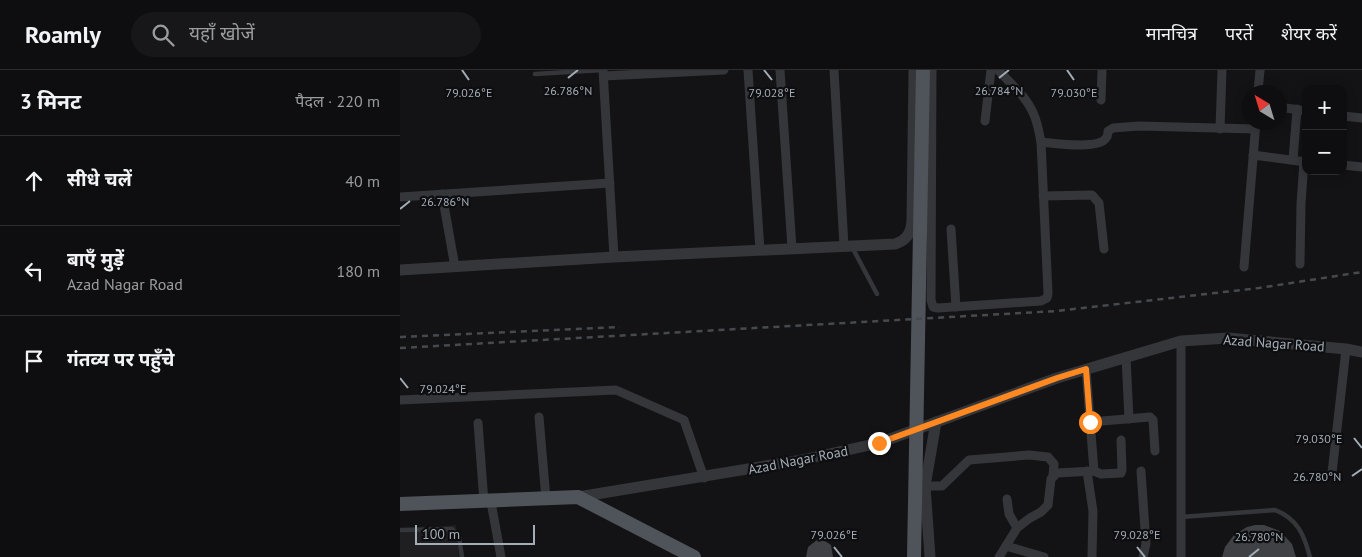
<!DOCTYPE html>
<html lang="hi">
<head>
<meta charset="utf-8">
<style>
  body { margin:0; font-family:"PT Sans","Noto Sans Devanagari",sans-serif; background:#171719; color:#f1f3f6 }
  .controls { position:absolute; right:15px; top:15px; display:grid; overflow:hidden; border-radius:10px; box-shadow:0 2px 12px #0003 }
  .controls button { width:45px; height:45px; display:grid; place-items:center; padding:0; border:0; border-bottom:1px solid #2e2e30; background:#0e0e10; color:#f1f3f6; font:25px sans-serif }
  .compass { position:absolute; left:842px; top:15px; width:45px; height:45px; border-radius:50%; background:#0e0e10; box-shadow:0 2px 12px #0003; rotate:322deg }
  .scale { position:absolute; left:15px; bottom:12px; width:120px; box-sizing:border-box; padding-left:5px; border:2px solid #a3adb7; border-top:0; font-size:14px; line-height:18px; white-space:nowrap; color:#a3adb7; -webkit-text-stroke:4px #0e0e10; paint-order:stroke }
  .stop { position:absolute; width:15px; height:15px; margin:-11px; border:4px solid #ff8821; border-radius:50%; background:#fff }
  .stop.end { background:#ff8821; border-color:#fff; box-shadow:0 1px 5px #0008 }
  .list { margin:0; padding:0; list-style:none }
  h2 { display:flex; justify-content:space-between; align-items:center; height:65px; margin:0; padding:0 20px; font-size:21px }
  h2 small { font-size:16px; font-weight:400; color:#9b9c9f }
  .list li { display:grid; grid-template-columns:32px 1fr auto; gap:15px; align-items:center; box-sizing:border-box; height:90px; padding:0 20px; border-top:1px solid #2e2e30 }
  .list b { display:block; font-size:19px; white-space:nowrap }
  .list p { margin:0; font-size:16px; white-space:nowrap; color:#9b9c9f }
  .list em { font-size:16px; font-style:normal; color:#9b9c9f }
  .icon { flex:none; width:28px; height:28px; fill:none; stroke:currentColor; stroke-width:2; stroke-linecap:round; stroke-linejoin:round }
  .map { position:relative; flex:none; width:962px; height:487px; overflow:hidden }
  header { display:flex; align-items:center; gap:30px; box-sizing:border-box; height:70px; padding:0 25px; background:#0e0e10; border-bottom:1px solid #2e2e30 }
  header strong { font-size:24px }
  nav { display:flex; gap:28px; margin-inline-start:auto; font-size:18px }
  .search { width:350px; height:45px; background:#171719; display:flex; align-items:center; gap:12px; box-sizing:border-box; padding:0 18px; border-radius:28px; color:#9b9c9f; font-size:19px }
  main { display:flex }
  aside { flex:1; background:#0e0e10 }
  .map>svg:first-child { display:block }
</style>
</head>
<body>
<header>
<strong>Roamly</strong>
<div class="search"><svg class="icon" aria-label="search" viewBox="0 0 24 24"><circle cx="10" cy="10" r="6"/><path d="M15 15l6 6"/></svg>यहाँ खोजें</div>
<nav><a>मानचित्र</a><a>परतें</a><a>शेयर करें</a></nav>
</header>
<main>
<aside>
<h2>3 मिनट<small>पैदल · 220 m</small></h2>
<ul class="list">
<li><svg class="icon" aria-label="ahead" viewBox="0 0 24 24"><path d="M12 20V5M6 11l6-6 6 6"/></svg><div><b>सीधे चलें</b></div><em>40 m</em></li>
<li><svg class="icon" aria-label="left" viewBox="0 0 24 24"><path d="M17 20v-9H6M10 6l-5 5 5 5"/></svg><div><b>बाएँ मुड़ें</b><p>Azad Nagar Road</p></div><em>180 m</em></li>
<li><svg class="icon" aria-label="arrive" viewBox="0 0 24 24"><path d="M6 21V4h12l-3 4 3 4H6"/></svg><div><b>गंतव्य पर पहुँचे</b></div></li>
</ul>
</aside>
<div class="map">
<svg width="962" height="487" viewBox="0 0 962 487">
  <rect width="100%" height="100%" fill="#131315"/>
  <path fill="#1f1f22" d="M56,455L59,487H0V461Z"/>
  <g fill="#3f4145">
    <path d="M855,455H864L880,461L892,474L896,487H822L825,477L834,465L847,457Z"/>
    <path d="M417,470L425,471L431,475L433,487H406L408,477Z"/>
  </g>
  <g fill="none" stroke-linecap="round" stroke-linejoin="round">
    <g stroke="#34363a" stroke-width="4.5">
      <path d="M135,4L203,0"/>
      <path d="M452,177L477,224"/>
      <path d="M781,447L875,440C898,449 904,465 910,487"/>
      <path d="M0,460L52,459L59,467L62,487"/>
    </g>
    <g stroke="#34363a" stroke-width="9">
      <path d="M203,0L214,187"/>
      <path d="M348,0L360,180"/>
      <path d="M380,0L392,178"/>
      <path d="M434,0L444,176"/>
      <path d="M532,0L531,230L533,237L538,238L641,231L647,228L648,223L641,72C639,63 638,54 634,45C627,27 611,14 598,0"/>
      <path d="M204,6L324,0"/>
      <path d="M858,22L860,0"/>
      <path d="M701,30L702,0"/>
      <path d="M879,37L906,41"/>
      <path d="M943,46L962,48"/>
      <path d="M585,51L591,0"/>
      <path d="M820,59L822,0"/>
      <path d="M641,72C653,73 699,80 706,68C708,66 708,63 708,61L713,58L739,56L855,59"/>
      <path d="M853,85L906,92"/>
      <path d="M893,90L897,39"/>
      <path d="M943,95L962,97"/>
      <path d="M42,124L55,197"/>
      <path d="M643,126L692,125L699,133L704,179"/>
      <path d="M0,127L210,113"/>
      <path d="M551,159L556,237"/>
      <path d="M900,194L901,134L904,91"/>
      <path d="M844,197L856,52"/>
      <path d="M726,287L729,349"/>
      <path d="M686,299L694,401"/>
      <path d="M0,330L216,320L284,350L304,408"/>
      <path d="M139,347L146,429"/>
      <path d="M690,352L750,347L753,350L755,381"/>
      <path d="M78,353L84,432"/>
      <path d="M687,401L693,441L692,487"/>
      <path d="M741,401L746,474L743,487"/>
      <path d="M932,403L946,279"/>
      <path d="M525,416H542L569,390L629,385L648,387L654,394L653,405"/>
      <path d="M607,429L609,444L617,458"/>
      <path d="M91,432L101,487"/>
      <path d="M606,476L644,487"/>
      <path d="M599,487L617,458L630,448L641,442L648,435L651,409L657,403L694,401L701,404L721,403L722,400L721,370"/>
      <path d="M781,487V271"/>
    </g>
    <g stroke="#34363a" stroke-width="11">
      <path d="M0,200L214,187L495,174C507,170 511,163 512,151L514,0"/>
      <path d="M178,427L402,390L479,373L657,308L781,271L828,268L946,279L962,282"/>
      <path d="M530,487L525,416L536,352"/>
    </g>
    <g stroke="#4f545a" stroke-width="14">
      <path d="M0,434L178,427L294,487"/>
      <path d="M514,487L523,0"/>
    </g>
    <g stroke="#464a4f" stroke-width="2.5" stroke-dasharray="6 5" stroke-linecap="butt">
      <path d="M0,267L220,257"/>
      <path d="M0,278L657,241L859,218L962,202"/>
    </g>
  </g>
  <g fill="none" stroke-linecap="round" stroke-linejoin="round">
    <path stroke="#ff8821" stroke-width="6" d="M479,373L657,308L686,299L690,352"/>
  </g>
  <path fill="none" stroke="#a3adb7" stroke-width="2" d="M62,0L69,10M364,0L372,10M667,0L674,10M168,8L178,0M599,8L609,0M0,139L10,131M0,308L8,318M954,368L962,378M952,406L962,399M434,477L442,487M737,477L745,487M849,487L859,479"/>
  <g text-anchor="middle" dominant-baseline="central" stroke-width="4.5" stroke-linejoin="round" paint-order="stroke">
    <g font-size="14" fill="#a3adb7" stroke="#0e0e10">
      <text transform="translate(874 273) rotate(4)">Azad Nagar Road</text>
      <text transform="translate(398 390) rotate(-11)">Azad Nagar Road</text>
    </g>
  </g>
  <g font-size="12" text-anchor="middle" fill="#a3adb7" stroke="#0e0e10" stroke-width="4.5" stroke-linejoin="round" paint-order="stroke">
    <text x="168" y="25">26.786°N</text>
    <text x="599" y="25">26.784°N</text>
    <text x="69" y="27">79.026°E</text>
    <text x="372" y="27">79.028°E</text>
    <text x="674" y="27">79.030°E</text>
    <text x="45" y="136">26.786°N</text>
    <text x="43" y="323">79.024°E</text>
    <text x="919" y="373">79.030°E</text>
    <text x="917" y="411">26.780°N</text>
    <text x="434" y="469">79.026°E</text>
    <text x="737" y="469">79.028°E</text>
    <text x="859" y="471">26.780°N</text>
  </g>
</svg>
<div class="controls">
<button>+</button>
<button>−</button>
</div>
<svg class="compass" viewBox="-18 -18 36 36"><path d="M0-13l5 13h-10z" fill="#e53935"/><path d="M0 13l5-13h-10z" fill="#9b9c9f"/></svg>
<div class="scale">100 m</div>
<div class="stop" style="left:690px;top:352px"></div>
<div class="stop end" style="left:479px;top:373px"></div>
</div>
</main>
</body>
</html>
